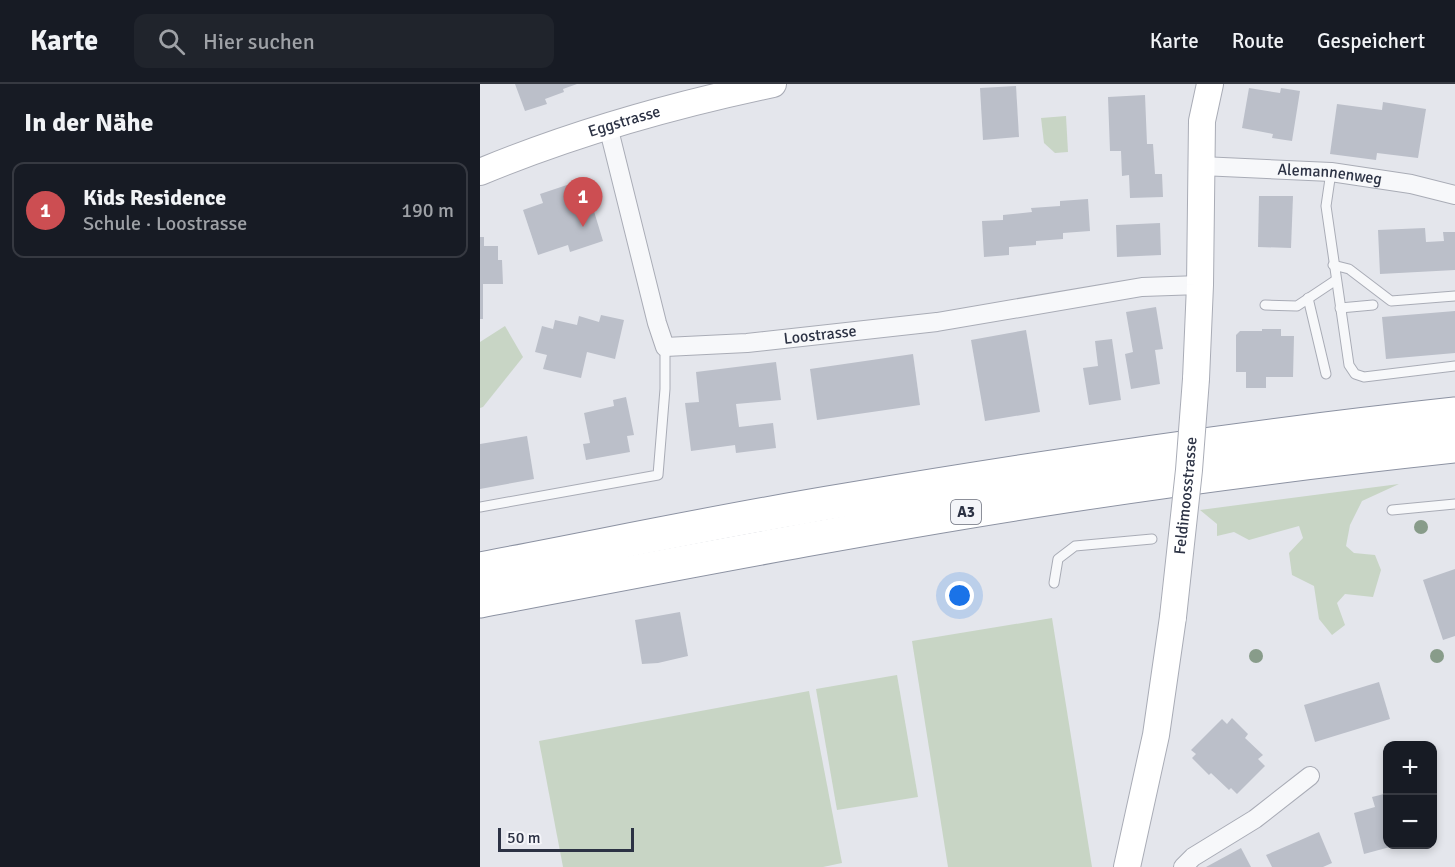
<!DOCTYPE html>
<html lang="de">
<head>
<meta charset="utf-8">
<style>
  body { margin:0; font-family:Signika,sans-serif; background:#20242c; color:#f1f3f6 }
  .controls { position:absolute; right:18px; bottom:18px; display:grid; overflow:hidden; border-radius:12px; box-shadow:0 3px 9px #0003 }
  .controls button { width:54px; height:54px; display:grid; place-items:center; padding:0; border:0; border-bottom:2px solid #363941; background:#171b24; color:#f1f3f6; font:30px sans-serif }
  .scale { position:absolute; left:18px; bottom:15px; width:136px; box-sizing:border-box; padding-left:6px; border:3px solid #2c3244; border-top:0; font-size:16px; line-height:21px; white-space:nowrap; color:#2c3244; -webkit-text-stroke:4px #f4f5f9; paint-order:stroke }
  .you { position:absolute; left:480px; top:512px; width:21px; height:21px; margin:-15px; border:4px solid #fff; border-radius:50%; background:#1a73e8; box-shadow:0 0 0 9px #1a73e833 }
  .badge { display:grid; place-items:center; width:39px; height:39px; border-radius:50%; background:#cc4e52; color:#fff; font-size:20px; font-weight:700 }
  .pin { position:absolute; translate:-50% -50px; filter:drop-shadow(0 2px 3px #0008) }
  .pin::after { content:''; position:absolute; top:32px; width:21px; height:18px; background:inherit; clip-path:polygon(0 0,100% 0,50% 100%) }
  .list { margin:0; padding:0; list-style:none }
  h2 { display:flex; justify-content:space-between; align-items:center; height:78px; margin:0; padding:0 24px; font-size:26px }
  h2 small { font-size:20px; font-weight:400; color:#9ea1a6 }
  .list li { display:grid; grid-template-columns:39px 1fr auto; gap:18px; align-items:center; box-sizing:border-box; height:96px; margin:0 12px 12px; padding:0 12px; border:2px solid #363941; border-radius:12px }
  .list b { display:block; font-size:22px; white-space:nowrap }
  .list p { margin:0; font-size:20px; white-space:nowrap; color:#9ea1a6 }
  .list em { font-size:20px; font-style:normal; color:#9ea1a6 }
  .icon { flex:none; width:33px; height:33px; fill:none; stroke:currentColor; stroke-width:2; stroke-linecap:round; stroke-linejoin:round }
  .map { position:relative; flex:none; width:975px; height:783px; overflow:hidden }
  header { display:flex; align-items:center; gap:36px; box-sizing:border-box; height:84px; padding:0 30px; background:#171b24; border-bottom:2px solid #363941 }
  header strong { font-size:28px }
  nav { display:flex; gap:33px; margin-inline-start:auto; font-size:21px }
  .search { width:420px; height:54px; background:#20242c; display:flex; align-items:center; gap:15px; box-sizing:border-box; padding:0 21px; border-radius:12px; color:#9ea1a6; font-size:22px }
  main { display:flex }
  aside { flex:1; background:#171b24 }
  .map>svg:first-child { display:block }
</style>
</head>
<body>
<header>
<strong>Karte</strong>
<div class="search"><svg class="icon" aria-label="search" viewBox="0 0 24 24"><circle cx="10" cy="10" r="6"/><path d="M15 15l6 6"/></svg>Hier suchen</div>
<nav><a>Karte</a><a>Route</a><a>Gespeichert</a></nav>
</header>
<main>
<aside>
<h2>In der Nähe<small></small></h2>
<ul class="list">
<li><span class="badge">1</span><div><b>Kids Residence</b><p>Schule · Loostrasse</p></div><em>190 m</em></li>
</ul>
</aside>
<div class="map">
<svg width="975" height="783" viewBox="0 0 975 783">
  <rect width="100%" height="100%" fill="#e4e6ec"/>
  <g fill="#c8d5c5">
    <path d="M586,32L588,68L575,69L564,59L561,34Z"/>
    <path d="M25,242L43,273L3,323L0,324V258Z"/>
    <path d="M919,400L882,417L870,441L866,462L874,469L895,471L901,486L893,513L865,510L857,519L865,541L852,551L839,535L834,502L812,491L809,469L823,454L819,442L769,456L754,448L737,452V440L720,426Z"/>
    <path d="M572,534L612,783H468L432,557Z"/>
    <path d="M417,591L438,713L357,726L336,605Z"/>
    <path d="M329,607L362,779L343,783H83L59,657Z"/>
  </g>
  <g fill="#bbbfc9">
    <path d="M35,0H97L83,5L84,8L65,15L67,20L45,27Z"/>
    <path d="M536,2L539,53L503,56L500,4Z"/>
    <path d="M769,4L800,9L801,4L820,7L812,57L792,54L793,50L762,44Z"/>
    <path d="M665,11L667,60H673L675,90H682L683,113L650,114L649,91L642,92L641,67H630L628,13Z"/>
    <path d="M903,18L946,25L938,74L897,69L896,76L850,70L857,20L902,26Z"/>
    <path d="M93,99L102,127L113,124L123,157L90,168L88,161L58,171L43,126L63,119L60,110Z"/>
    <path d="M779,112H813L811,164L778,163Z"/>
    <path d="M608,115L610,147L583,149V155L556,157V161L529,163V171L504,173L502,137L523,136V131L552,128L551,124L580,122V117Z"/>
    <path d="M680,139L681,171L637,173L636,141Z"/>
    <path d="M945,144L946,158L964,157L963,148H975V186L900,190L898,146Z"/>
    <path d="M0,153H4V162H18V176H22L23,200H3V235H0Z"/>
    <path d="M676,223L683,265L675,266L680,300L651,305L645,270L653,268L646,228Z"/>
    <path d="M975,227V269L906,275L902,233Z"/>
    <path d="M121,231L144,236L135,275L107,268L101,294L63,285L67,271L55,268L62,242L73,245L75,236L97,241L99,232L119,238Z"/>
    <path d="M782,245H801V252H814L813,293H786V304H766V288H756V251L760,247H782Z"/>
    <path d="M546,246L560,328L505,337L491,256Z"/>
    <path d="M632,255L641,316L609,321L603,284L618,282L615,257Z"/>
    <path d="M433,270L440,321L337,336L330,285Z"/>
    <path d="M296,278L301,316L256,320L259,343L293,339L296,364L256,369L255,361L211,367L205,319L219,318L216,288Z"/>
    <path d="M146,313L154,351L147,352L150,368L106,376L103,360L110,359L104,329L134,322L133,316Z"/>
    <path d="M47,352L54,395L0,405V360Z"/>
    <path d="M975,485V552L963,556L943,496Z"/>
    <path d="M200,528L208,572L178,579L162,580L155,536Z"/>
    <path d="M899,598L910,635L835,658L824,621Z"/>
    <path d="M752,634L768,650L765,654L783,671L778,675L785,682L757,710L751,704L749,706L731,689L729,691L712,674L716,670L711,666L742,635L747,640Z"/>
    <path d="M908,709L907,751L908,760L910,763L884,770L874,729L895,723L892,713Z"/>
    <path d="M839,748L852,779L843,783H792L786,771Z"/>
    <path d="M761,764L771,783H726Z"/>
  </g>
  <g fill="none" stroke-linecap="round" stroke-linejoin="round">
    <defs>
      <g id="lane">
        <path d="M851,88L846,122L869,281L875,290L884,293L975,282"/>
        <path d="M853,181L869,185L911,217L975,212"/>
        <path d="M828,214L846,290"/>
        <path d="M785,221L817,222L856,196"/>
        <path d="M860,224L893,221"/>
        <path d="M0,423L178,391L185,305V263"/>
        <path d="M912,426L975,420"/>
        <path d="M574,499L578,475L595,462L672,455"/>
      </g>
      <g id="street">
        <path id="s1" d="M128,42L177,239L185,263L267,259L457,238L662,203L720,201"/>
        <path id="s2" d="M721,82L851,88L931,100L975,111"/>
        <path d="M703,783L713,773L775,735L830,692"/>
      </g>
      <g id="secondary">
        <path id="s3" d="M0,88C94,49 193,21 293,0"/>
        <path d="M716,295L720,201L722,37L730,0"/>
        <path d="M647,783L676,651L693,533"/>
      </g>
      <g id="highway">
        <path d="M0,485C122,462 243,436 366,416C568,382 771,352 975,330"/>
        <path d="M0,517C195,480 390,442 586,412C715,392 845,376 975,362"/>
      </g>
    </defs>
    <use href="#lane" stroke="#a9acb6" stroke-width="11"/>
    <use href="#street" stroke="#a9acb6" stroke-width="20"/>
    <use href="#secondary" stroke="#a9acb6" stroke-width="28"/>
    <use href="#highway" stroke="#8c92a2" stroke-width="35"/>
    <use href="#lane" stroke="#f7f8fa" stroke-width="9"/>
    <use href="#street" stroke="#f7f8fa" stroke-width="18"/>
    <use href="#secondary" stroke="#fff" stroke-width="26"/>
    <use href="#highway" stroke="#fff" stroke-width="33"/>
    <defs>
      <g id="secondary-bridge">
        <path id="s4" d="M693,533L709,386L716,295"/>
      </g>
    </defs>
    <use href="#secondary-bridge" stroke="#a9acb6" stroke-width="28" stroke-linecap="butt"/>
    <use href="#secondary-bridge" stroke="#fff" stroke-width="26"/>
  </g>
  <g fill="#889c8a">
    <circle cx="941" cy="443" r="7"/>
    <circle cx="776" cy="572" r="7"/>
    <circle cx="957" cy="572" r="7"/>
  </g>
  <g text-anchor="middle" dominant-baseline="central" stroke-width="4.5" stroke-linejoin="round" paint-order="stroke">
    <rect fill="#f4f5f9" stroke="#686c7a" stroke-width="1.5" x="471" y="416" width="30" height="24" rx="4.5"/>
    <g font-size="15" font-weight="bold" fill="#2c3244">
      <text x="486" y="428">A3</text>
    </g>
    <g font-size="16" fill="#2c3244" stroke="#f4f5f9">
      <text stroke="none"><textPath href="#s3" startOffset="153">Eggstrasse</textPath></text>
      <text stroke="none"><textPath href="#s2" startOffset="129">Alemannenweg</textPath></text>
      <text stroke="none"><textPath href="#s1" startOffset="384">Loostrasse</textPath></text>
      <text stroke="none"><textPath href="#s4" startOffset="122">Feldimoosstrasse</textPath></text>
    </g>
  </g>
</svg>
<div class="controls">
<button>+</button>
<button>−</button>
</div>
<div class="scale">50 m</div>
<div class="you"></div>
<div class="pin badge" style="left:103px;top:143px">1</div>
</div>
</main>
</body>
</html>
